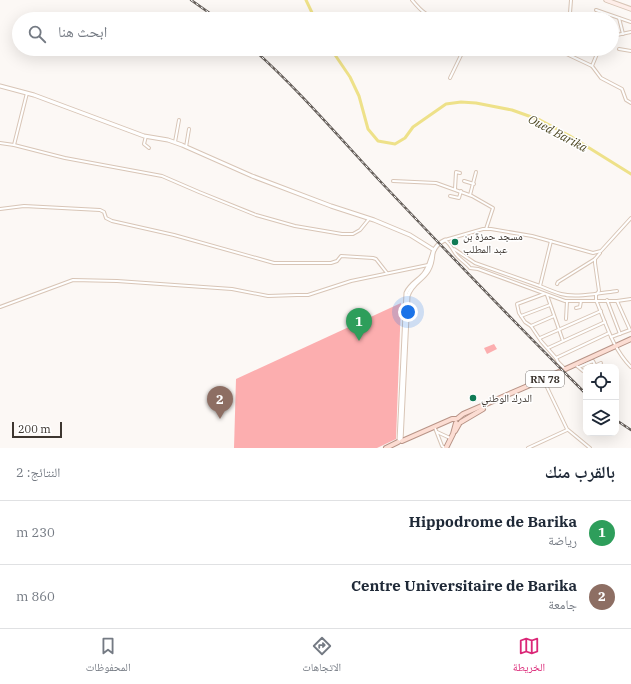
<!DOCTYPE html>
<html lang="ar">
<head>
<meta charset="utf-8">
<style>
  body { margin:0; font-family:"IBM Plex Serif","Noto Naskh Arabic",serif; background:#f2f2f3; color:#1f2937; direction:rtl }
  .controls { position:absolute; right:12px; bottom:12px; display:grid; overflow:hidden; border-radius:8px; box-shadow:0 4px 16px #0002 }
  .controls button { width:36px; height:36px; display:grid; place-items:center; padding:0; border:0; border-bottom:1px solid #e0e1e3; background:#fff; color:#1f2937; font:20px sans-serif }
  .scale { position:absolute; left:12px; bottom:10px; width:50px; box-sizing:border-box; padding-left:4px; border:2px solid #3d3630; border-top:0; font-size:11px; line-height:14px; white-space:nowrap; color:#3d3630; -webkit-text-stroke:3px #fff; paint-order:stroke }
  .you { position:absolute; left:408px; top:312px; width:14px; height:14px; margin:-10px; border:3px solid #fff; border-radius:50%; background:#1a73e8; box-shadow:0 0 0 6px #1a73e833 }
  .badge { display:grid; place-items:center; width:26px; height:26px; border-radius:50%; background:#db2777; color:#fff; font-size:13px; font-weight:700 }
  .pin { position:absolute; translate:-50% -33px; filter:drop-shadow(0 1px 2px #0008) }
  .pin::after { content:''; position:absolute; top:21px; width:14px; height:12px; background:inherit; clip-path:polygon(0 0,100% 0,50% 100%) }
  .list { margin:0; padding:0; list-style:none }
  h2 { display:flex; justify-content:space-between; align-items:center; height:52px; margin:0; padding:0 16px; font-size:17px }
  h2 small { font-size:13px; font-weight:400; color:#747a83 }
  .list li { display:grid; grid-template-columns:26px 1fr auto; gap:12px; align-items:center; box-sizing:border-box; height:64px; padding:0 16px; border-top:1px solid #e0e1e3 }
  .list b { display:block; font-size:15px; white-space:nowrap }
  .list p { margin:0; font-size:13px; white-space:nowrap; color:#747a83 }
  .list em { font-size:13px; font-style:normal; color:#747a83 }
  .icon { flex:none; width:22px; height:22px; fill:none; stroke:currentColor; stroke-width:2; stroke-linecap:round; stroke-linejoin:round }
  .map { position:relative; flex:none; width:631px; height:448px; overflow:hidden; direction:ltr }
  .search { position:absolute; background:#fff; box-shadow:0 4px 16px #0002; left:12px; right:12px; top:12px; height:44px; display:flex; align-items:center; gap:10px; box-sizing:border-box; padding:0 14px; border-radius:22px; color:#747a83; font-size:15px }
  .sheet { height:180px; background:#fff }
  nav { display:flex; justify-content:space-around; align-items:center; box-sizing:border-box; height:56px; border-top:1px solid #e0e1e3; background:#fff; font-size:11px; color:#747a83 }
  nav a { display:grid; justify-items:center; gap:2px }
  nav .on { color:#db2777 }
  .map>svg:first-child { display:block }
</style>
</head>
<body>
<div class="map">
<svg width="631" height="448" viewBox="0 0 631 448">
  <rect width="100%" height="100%" fill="#fcf8f5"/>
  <g fill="#fcaeaf">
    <path d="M401,303L396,439L377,448H234L236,379Z"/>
    <path d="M494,344L497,349L487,354L484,348Z"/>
  </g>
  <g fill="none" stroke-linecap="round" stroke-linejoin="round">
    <g stroke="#eee189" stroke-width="3">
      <path d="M306,0L315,19"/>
      <path d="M331,49L350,77L359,96L368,129L378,141L395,144L405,138L413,127L446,104L461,102L476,103L512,110L540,120L570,136L631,174"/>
    </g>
    <defs>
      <g id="minor">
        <path d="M412,0C422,12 426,16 442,19"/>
        <path d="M596,10L631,22"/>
        <path d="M619,18L623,34"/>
        <path d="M477,19L490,17L498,19"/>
        <path d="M568,19L570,13L571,0"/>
        <path d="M612,36L631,32"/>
        <path d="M556,49L592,66"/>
        <path d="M599,49L592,66L601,78L622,89L626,100L631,103"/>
        <path d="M619,49L631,51"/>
        <path d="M477,53L478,49"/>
        <path d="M450,78L464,49"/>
        <path d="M27,93L14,145L65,158L162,176L199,192L256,215L295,226L342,234H353L360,230L369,219"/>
        <path d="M146,136L144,144L149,148"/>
        <path d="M175,142L179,120"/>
        <path d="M0,143L14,145"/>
        <path d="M186,147L189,129"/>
        <path d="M393,181L436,183L472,196L493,208L486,229"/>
        <path d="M464,181L474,184"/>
        <path d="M455,189L456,172L460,173"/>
        <path d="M470,195L476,172"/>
        <path d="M450,196L459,198L461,191"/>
        <path d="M0,209L24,206L100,210L104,212L106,218L112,221L174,235L274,263H331L337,261L341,256L373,258L376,259L387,273"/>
        <path d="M551,241L540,286C547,289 554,292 561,294C576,298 601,293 617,291"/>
        <path d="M454,249L475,263L540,286"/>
        <path d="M600,253L595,259V263L599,291L596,295V300C606,324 613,349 631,367"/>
        <path d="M557,284L558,282L595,259"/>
        <path d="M544,294L517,304L519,313L525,322L531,326L541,341L556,358L609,333"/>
        <path d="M547,295L563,341"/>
        <path d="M607,300L620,334"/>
        <path d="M617,301L631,299"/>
        <path d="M0,307L73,280L117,281L232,289L268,296L297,295H308L351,281L428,265"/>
        <path d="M576,308L580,307L581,301"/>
        <path d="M521,316L550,305"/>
        <path d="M566,319L567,301"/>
        <path d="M531,326L554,316"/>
        <path d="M611,337L630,330L617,301H565L478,269L470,268C466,263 458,258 455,253C451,247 451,245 445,240L483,229H491L532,236L593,253L601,251L631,218"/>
        <path d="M540,338L601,311"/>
        <path d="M548,348L605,322"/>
        <path d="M556,358L558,362L564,368"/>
        <path d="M577,366L583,371L586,370"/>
        <path d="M579,367L593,361L596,367"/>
        <path d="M592,367L601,363"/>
        <path d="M544,381L567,429L590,448"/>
        <path d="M435,428L442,446L445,448"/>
        <path d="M437,432L450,438"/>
        <path d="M528,448L567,430"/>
      </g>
      <g id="tertiary">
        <path d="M0,86L34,95L144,136L168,140L182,145L252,176L331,206L374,220L410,235L434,250"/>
        <path d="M399,441L406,293C410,283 420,280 425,272C433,260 430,247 445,240"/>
        <path d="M401,441L408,296C414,277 432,281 433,252"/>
      </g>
      <path id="secondary" d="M606,0L631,9"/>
      <g id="primary">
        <path d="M458,418L463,414L537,382L631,339"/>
        <path d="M461,422L483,409"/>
        <path d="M455,431L459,424"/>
        <path d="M402,441L452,419H456"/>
        <path d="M386,448L398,442"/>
        <path d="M446,448L453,434L456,423"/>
      </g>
    </defs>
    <use href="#minor" stroke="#d8c5b6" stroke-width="4"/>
    <use href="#tertiary" stroke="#d8c5b6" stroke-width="5"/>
    <use href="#secondary" stroke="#d8c5b6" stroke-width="5.5"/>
    <use href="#primary" stroke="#b89487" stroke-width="6"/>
    <use href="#minor" stroke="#fff" stroke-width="2"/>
    <use href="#tertiary" stroke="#fff" stroke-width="3"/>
    <use href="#secondary" stroke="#feeee9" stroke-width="3.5"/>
    <use href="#primary" stroke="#fcddd3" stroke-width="4"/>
    <defs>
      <g id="rail">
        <path d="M191,0L218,19"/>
        <path d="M253,49C298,89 338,136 379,180C447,252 516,324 586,394"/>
        <path d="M616,420L631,430"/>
      </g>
    </defs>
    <use href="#rail" stroke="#655e59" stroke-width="2.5"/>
    <use href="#rail" stroke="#fff" stroke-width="1" stroke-dasharray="3" stroke-linecap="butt"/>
  </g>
  <g fill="#107b55" stroke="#fff" stroke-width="1.5">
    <circle cx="455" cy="242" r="4"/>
    <circle cx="473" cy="398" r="4"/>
  </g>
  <g text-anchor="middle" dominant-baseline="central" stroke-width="3" stroke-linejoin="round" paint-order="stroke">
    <rect fill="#fff" stroke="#77726e" stroke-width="1" x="526" y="371" width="38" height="16" rx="3"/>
    <g font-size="10" font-weight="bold" fill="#3d3630">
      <text x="545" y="379">RN 78</text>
    </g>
    <g font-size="11" fill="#3d3630" stroke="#fff" text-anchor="start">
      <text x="463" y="236">مسجد حمزة بن<tspan x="463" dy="13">عبد المطلب</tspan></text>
      <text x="481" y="398">الدرك الوطني</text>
    </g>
    <g font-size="12" font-style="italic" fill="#4c4621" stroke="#fff">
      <text transform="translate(558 133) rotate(28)">Oued Barika</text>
    </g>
  </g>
</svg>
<div class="controls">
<button><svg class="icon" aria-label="locate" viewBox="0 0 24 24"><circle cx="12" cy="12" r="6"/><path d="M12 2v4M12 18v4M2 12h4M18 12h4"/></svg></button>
<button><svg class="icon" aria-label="layers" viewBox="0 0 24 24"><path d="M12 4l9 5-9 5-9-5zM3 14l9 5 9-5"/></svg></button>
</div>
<div class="scale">200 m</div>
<div class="you"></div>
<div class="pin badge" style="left:359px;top:341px;background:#2e9e5b">1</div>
<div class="pin badge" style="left:220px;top:419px;background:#8d6e63">2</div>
<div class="search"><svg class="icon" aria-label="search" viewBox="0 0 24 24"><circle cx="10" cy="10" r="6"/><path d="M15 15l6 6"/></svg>ابحث هنا</div>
</div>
<section class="sheet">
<h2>بالقرب منك<small>النتائج: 2</small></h2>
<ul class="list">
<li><span class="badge" style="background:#2e9e5b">1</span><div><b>Hippodrome de Barika</b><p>رياضة</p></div><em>230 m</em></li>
<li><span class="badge" style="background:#8d6e63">2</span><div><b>Centre Universitaire de Barika</b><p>جامعة</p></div><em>860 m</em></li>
</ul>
</section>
<nav>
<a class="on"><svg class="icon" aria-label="map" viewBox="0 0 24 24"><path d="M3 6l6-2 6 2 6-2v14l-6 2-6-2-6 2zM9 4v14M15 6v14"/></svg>الخريطة</a>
<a><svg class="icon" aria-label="directions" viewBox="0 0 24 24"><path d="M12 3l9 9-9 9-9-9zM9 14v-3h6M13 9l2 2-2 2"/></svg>الاتجاهات</a>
<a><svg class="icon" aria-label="saved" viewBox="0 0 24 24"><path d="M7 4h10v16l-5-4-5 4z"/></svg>المحفوظات</a>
</nav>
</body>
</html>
